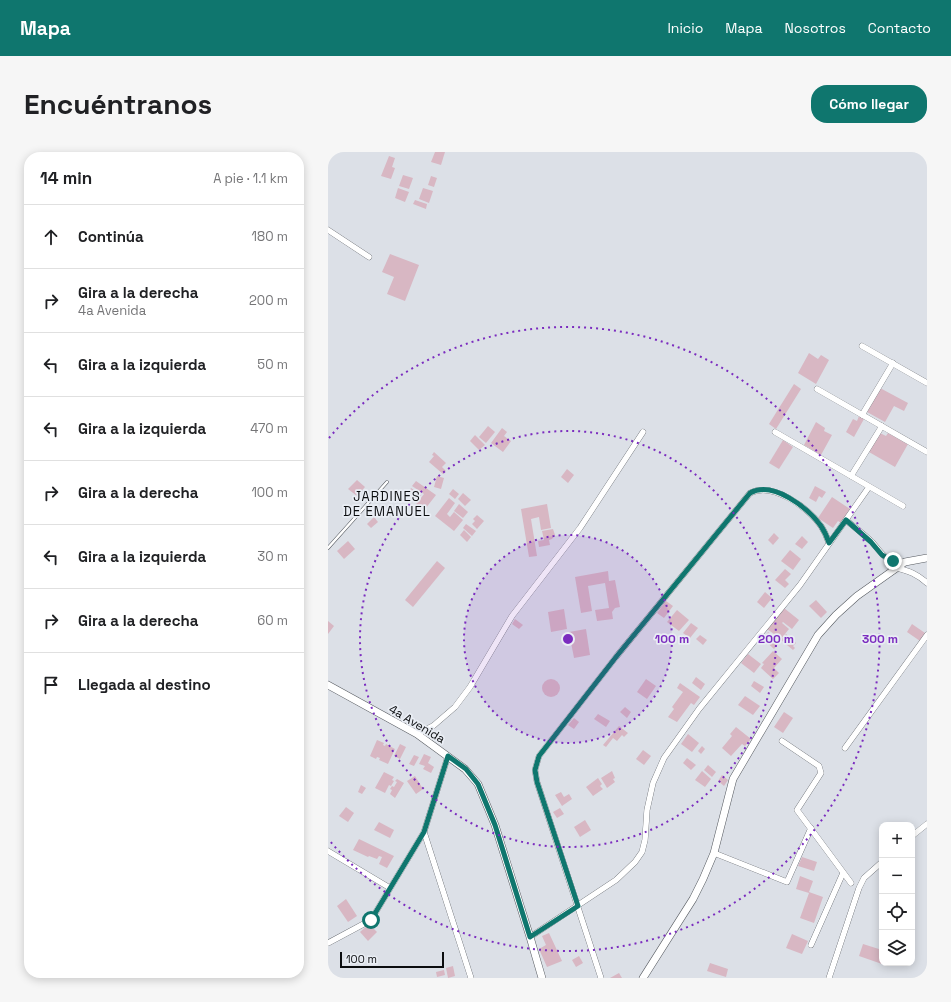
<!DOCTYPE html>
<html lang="es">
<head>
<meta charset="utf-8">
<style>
  body { margin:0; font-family:"Space Grotesk",sans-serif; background:#f6f6f6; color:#202124 }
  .controls { position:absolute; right:12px; bottom:12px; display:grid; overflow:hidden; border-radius:8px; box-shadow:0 2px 10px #0003 }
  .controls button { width:36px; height:36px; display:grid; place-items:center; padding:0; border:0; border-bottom:1px solid #e0e0e0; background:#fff; color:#202124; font:20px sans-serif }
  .scale { position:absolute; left:12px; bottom:10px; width:104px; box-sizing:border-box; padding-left:4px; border:2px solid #0b0d0f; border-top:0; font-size:11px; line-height:14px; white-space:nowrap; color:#0b0d0f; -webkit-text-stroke:3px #e9edf4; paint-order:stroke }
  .stop { position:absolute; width:12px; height:12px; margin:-9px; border:3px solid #0f766e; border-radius:50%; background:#fff }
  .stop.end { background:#0f766e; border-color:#fff; box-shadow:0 1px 4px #0008 }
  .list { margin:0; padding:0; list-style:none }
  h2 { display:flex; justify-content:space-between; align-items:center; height:52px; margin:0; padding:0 16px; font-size:17px }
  h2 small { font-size:13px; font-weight:400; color:#757577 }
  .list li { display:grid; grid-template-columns:26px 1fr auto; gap:12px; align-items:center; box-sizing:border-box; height:64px; padding:0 16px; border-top:1px solid #e0e0e0 }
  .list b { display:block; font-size:15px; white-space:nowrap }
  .list p { margin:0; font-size:13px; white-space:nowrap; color:#757577 }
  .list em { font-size:13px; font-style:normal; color:#757577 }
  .icon { flex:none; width:22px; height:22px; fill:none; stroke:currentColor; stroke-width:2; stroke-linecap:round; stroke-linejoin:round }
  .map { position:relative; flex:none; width:599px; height:826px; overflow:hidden; border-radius:16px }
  header { display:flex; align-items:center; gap:24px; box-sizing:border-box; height:56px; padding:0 20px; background:#0f766e; color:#fff }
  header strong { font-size:19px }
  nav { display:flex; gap:22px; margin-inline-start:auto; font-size:14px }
  .intro { display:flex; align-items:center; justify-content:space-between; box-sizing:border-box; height:96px; padding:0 24px }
  h1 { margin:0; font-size:28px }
  .button { padding:10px 18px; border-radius:16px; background:#0f766e; color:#fff; font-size:14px; font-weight:700 }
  main { display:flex; gap:24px; padding:0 24px }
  aside { flex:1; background:#fff; border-radius:16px; box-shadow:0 2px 10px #0003 }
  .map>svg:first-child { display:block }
</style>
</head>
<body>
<header>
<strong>Mapa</strong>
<nav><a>Inicio</a><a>Mapa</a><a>Nosotros</a><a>Contacto</a></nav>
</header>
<div class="intro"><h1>Encuéntranos</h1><a class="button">Cómo llegar</a></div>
<main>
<aside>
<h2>14 min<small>A pie · 1.1 km</small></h2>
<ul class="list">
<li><svg class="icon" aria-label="ahead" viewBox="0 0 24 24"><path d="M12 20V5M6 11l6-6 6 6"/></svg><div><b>Continúa</b></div><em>180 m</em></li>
<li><svg class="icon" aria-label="right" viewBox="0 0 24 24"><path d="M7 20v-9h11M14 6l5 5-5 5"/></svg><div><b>Gira a la derecha</b><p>4a Avenida</p></div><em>200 m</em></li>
<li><svg class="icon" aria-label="left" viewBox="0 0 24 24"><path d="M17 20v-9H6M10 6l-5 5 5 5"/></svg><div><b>Gira a la izquierda</b></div><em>50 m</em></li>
<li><svg class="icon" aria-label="left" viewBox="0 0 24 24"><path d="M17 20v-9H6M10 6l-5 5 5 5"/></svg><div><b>Gira a la izquierda</b></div><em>470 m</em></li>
<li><svg class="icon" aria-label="right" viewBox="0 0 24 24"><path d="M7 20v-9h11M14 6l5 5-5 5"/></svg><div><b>Gira a la derecha</b></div><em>100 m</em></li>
<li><svg class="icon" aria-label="left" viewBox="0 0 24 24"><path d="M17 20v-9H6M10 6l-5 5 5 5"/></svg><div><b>Gira a la izquierda</b></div><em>30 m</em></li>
<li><svg class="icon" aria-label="right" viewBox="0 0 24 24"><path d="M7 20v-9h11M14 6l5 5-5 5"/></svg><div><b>Gira a la derecha</b></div><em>60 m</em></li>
<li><svg class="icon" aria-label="arrive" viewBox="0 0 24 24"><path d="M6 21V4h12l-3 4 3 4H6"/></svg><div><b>Llegada al destino</b></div></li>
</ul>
</aside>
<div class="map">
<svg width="599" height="826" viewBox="0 0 599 826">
  <rect width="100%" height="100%" fill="#dce0e7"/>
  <g fill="#d8b7c3">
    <path d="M107,0H117L113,13L103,10Z"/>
    <path d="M61,4L67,6L64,15L67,16L63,27L53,24Z"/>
    <path d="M75,23L85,26L81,37L71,34Z"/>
    <path d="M103,24L109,26L106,35L100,33Z"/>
    <path d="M70,36L81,40L77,50L67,46Z"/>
    <path d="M95,36L105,39L101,51L91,47Z"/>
    <path d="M87,48L99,52L98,57L85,52Z"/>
    <path d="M62,102L91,113L77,149L59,142L66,125L54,120Z"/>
    <path d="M481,201L490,207L493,203L501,208L488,232L470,221Z"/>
    <path d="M466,232L473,237L448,277L441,272Z"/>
    <path d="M552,236L580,251L576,259L566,254L557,270L539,260Z"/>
    <path d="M531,264L536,267L526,285L518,280L525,267L529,269Z"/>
    <path d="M488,270L497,276L496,279L504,283L493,303L476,293Z"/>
    <path d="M160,274L167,280L158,291L151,285Z"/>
    <path d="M174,276L179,280L176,284L183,289L175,300L163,291Z"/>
    <path d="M552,281L558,284L560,281L580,292L567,315L541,300Z"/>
    <path d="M147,283L157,293L151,298L142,289Z"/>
    <path d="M455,288L465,295L451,317L441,311Z"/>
    <path d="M106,300L118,311L114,315L118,319L115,322L101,310L106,304L104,303Z"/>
    <path d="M239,317L246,323L240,331L233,325Z"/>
    <path d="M109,324L116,326L113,337L106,335Z"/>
    <path d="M29,328L37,335L29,344L20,337Z"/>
    <path d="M88,329L108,343L94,361L86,355L96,342L84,334Z"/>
    <path d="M487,334L498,340L494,346L491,344L488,350L481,346Z"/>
    <path d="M83,336L93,343L89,349L79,343Z"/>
    <path d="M125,337L131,342L127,347L121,342Z"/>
    <path d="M135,341L143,348L137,354L130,347Z"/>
    <path d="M504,345L522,357L513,371L510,369L505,376L490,366Z"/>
    <path d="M121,346L127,351L119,362L122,365L126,360L135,368L126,379L107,364Z"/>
    <path d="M131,352L140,360L135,366L126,359Z"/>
    <path d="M219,352L223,376L213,378L211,365L203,367L209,404L201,405L193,357Z"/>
    <path d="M149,363L156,369L149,377L144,372L147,369L145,367Z"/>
    <path d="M46,365L50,370L43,376L39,372Z"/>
    <path d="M138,372L148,379L144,384L135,376Z"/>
    <path d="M225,377L227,383L224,387L221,388L222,393L211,395L210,389L216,388L214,379Z"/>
    <path d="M136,378L143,385L139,390L132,383Z"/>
    <path d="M446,381L451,386L445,393L440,388Z"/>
    <path d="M474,384L480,390L474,397L467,392Z"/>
    <path d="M20,389L27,397L16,407L9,399Z"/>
    <path d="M462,398L473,407L465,418L453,409Z"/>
    <path d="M109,409L117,416L85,455L77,448Z"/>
    <path d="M457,417L463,422L457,428L461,432L457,436L447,428Z"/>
    <path d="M280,419L281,429L287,428L292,455L287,456L284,460L285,467L269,469L267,458L281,456L277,431L260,434L264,459L253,461L247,425Z"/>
    <path d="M437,440L444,446L436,456L429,450Z"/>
    <path d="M488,448L499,460L493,466L481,454Z"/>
    <path d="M338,449L345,454L336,466L329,461Z"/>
    <path d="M456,456L471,468L464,477L455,470L454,471L461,477L453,487L439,477Z"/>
    <path d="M236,457L239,477L223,480L220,460Z"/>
    <path d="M349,458L361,468L351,479L339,470Z"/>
    <path d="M187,467L195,473L191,477L184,472Z"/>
    <path d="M0,469L6,474L0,482Z"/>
    <path d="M363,471L370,476L362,486L355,481Z"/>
    <path d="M584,472L597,481L592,489L579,480Z"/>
    <path d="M258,477L262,503L246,506L241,480Z"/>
    <path d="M440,480L452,490L446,497L435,487Z"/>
    <path d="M458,482L468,491L465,494L467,496L465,498L453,488Z"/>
    <path d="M372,483L379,488L375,493L368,487Z"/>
    <path d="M445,499L454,507L446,516L451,521L445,527L433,516L436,512L434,511Z"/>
    <path d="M420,502L433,512L426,521L413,511Z"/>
    <path d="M368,525L377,532L373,538L364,531Z"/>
    <path d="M318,527L328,534L319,547L309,540Z"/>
    <circle cx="223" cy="536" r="9"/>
    <path d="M426,529L436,535L432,541L423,534Z"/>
    <path d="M352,531L372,545L366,553L363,551L349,570L340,565L346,557L344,555L355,540L349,536Z"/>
    <path d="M417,544L432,554L425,563L410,553Z"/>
    <path d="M297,555L303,560L299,566L292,560Z"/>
    <path d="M456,560L465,566L455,581L446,575Z"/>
    <path d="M270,562L282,569L278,575L266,567Z"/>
    <path d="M246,566L251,570L246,577L240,573Z"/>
    <path d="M291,574L300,581L296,585L294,583L289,589L285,586L278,595L275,593Z"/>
    <path d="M408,575L423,587L417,594L414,592L403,604L394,596L404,584L402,582Z"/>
    <path d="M360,582L371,591L364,600L353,592Z"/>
    <path d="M49,588L56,591L55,593L57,594L58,592L67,597L60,612L51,608L52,606L49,605L48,607L42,604Z"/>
    <path d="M72,592L78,595L72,607L66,604Z"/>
    <path d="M374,594L377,597L373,602L370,599Z"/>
    <path d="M315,598L323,604L316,613L308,607Z"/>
    <path d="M96,602L103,605L100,611L106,615L103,621L95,617L97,614L91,612Z"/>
    <path d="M86,603L91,605L86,614L81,612Z"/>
    <path d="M359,606L368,613L363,618L355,611Z"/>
    <path d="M380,613L388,620L384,625L376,618Z"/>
    <path d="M284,619L287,626L285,627L287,630L279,636L273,626Z"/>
    <path d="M374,619L383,627L377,635L367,628Z"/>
    <path d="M56,620L66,625L64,628L66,629L63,634L61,633L57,641L47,636Z"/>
    <path d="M394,623L400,628L396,634L390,629Z"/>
    <path d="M87,624L95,637L88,642L79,629Z"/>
    <path d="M270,626L274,632L272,634L275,637L265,644L258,635Z"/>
    <path d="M69,627L76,631L67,646L62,642L64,638L62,637L64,634L66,635L69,630L67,629Z"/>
    <path d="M33,633L38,636L34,642L30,640Z"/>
    <path d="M233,640L236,645L241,642L244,647L234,654L227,643Z"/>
    <path d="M18,655L26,661L20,670L11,664Z"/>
    <path d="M232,656L236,662L229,666L225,660Z"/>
    <path d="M257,668L263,678L252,685L246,675Z"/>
    <path d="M51,670L66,678L62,686L46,678Z"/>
    <path d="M31,687L66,704L59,716L51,712L54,705L51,704L49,707L41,704L40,705L25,698Z"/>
    <path d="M474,705L489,710L486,719L470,714Z"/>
    <path d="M472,724L485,729L481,740L495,745L486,771L472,766L481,741L468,737Z"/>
    <path d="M18,747L29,764L20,770L9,754Z"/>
    <path d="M41,772L49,780L40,789L32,780Z"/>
    <path d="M221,781L234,809L219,815L211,797L218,793L214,784Z"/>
    <path d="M464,782L480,789L474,802L458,796Z"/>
    <path d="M535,792L554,798V812L531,804Z"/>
    <path d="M251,804L255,811L248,815L244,808Z"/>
    <path d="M382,811L400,817L398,825L379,819Z"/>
    <path d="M125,814L127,824L120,826L118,816Z"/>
    <path d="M116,818L117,823L109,825L108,820Z"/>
    <path d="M291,821L294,826H282Z"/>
  </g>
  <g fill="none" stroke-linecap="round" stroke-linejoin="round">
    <defs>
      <path id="service" d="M0,396L59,330"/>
      <g id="minor">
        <path d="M0,78L41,105"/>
        <path d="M534,194L599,231"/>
        <path d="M489,237L599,300"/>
        <path d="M534,263L565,211"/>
        <path d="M447,280L575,354"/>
        <path d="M523,324L554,274"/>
        <path d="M518,368C526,375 536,382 544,390C556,404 556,409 577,410"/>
        <path d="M569,416C581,419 589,422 599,431"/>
        <path d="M89,582L105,574L127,555L142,535L184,464L252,376L315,280"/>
        <path d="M454,589L491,614L493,621L469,658L523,731"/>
        <path d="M517,596L599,483"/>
        <path d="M96,680L143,826"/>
        <path d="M584,684L599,672"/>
        <path d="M0,699L62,736"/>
        <path d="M386,701L459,730L483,676"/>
        <path d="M202,785L288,728L307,710L314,700L317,688L319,658L325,631L336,606L371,557L472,433L541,335"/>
        <path d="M0,791L43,768L96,680L120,604"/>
        <path d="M483,793L515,721"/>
        <path d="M273,826L209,630L207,618L211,604L288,505L422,341C445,329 480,356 493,374C497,380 499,385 501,391"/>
        <path d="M501,826L531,736L536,726L554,710"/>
      </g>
      <g id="tertiary">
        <path d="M0,533L89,582L137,617L150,632L167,673L202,785L214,826"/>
        <path d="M315,826L365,747L375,727L386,701L405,627L490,483L508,463L529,444L577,410L599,406"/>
      </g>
    </defs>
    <use href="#service" stroke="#565a60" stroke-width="3.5"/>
    <use href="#minor" stroke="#565a60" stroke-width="6"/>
    <use href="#tertiary" stroke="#565a60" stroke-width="8"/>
    <use href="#service" stroke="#fff" stroke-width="2.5"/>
    <use href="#minor" stroke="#fff" stroke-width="5.5"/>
    <use href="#tertiary" stroke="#fff" stroke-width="7"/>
  </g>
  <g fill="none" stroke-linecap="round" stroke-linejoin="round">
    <path stroke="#0f766e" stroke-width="5" d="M43,768L96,680L120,604L138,617L150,632L167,673L202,785L250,754L209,630L207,618L211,604L288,505L422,341C445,328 480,356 493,374C497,380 499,385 501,391L518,368L543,390L554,403L565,409"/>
  </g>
  <circle cx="240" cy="487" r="104" fill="#7b2cbf" fill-opacity=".12"/>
  <g fill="none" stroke="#7b2cbf" stroke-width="2" stroke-dasharray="2 4">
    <circle cx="240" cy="487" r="104"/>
    <circle cx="240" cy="487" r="208"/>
    <path d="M1 286A312 312 0 1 1 1 688"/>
  </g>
  <g text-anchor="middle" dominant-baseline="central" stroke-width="3.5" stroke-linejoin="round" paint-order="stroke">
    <g font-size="12" fill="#0b0d0f" stroke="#e9edf4">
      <text transform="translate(89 572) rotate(31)">4a Avenida</text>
    </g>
    <g font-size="13" letter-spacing="1" fill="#0b0d0f" stroke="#e9edf4">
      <text x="59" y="344">JARDINES<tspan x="59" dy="15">DE EMANUEL</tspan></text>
    </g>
  </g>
  <circle cx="240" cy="487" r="6" fill="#7b2cbf" stroke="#e9edf4" stroke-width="2"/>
  <g font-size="12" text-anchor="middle" font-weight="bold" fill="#7b2cbf" stroke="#e9edf4" stroke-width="3.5" stroke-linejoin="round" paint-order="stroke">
    <text x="344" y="491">100 m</text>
    <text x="448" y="491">200 m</text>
    <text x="552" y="491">300 m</text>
  </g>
</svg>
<div class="controls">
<button>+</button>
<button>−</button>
<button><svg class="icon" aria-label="locate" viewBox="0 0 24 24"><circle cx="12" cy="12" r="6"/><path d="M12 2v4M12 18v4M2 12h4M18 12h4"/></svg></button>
<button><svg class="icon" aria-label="layers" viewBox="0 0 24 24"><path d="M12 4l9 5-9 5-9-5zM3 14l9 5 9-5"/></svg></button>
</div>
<div class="scale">100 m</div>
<div class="stop" style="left:43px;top:768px"></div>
<div class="stop end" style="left:565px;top:409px"></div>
</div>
</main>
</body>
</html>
